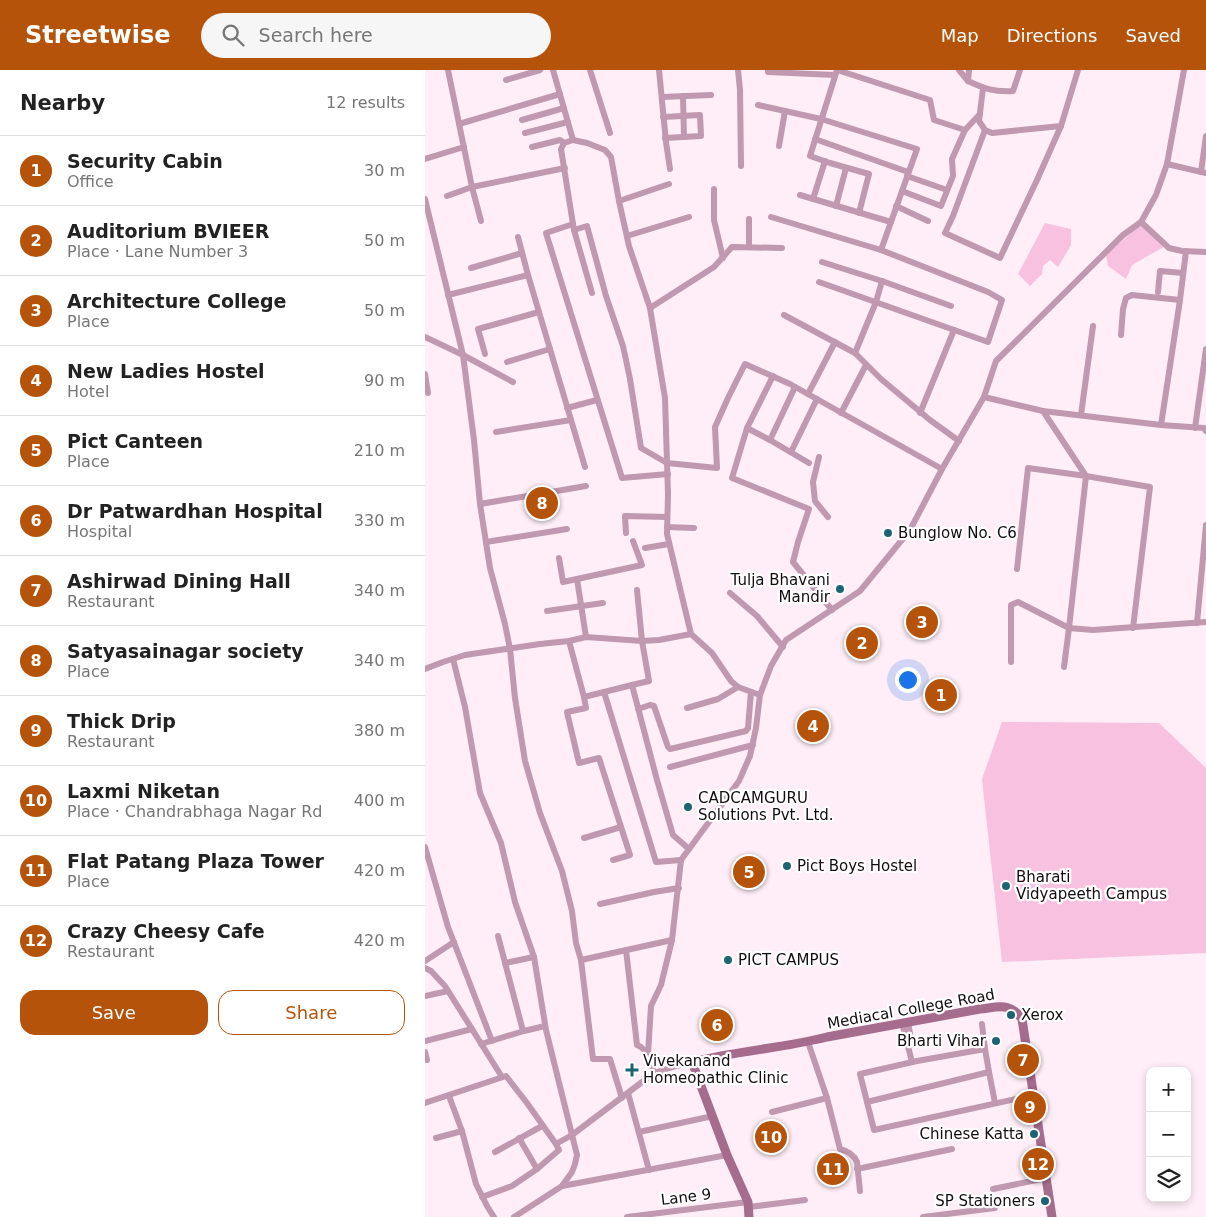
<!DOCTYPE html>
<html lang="en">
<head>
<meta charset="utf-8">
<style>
  body { margin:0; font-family:"DejaVu Sans",sans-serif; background:#f6f6f6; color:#222 }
  .controls { position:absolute; right:15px; bottom:15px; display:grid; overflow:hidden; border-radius:10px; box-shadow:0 2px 8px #0003 }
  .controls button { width:45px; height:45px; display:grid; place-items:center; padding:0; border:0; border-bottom:1px solid #e0e0e0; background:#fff; color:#222; font:25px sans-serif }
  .you { position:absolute; left:482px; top:609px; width:18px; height:18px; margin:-12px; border:4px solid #fff; border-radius:50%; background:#1a73e8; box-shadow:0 0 0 8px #1a73e833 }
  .badge { display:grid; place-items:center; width:32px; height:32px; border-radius:50%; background:#b45309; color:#fff; font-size:16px; font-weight:700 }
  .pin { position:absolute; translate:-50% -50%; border:2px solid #fff; box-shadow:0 1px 5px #0006 }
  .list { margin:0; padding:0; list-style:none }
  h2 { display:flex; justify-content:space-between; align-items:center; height:65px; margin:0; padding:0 20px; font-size:21px }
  h2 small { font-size:16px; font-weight:400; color:#767676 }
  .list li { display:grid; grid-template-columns:32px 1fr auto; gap:15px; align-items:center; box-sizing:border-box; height:70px; padding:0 20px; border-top:1px solid #e0e0e0 }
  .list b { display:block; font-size:19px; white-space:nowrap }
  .list p { margin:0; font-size:16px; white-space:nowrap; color:#767676 }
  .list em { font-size:16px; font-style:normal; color:#767676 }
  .actions { display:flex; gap:10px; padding:15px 20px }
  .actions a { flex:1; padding:11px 0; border:1px solid #b45309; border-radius:15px; text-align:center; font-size:18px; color:#b45309 }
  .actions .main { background:#b45309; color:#fff }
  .icon { flex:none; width:28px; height:28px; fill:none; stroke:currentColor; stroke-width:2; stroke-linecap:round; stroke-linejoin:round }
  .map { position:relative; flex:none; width:781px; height:1147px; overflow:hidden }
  header { display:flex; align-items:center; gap:30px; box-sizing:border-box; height:70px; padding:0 25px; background:#b45309; color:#fff }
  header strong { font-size:24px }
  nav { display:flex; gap:28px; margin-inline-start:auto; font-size:18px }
  .search { width:350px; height:45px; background:#f6f6f6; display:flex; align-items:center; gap:12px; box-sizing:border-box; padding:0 18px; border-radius:28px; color:#767676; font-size:19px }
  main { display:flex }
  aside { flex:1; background:#fff }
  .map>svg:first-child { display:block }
</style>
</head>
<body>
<header>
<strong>Streetwise</strong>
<div class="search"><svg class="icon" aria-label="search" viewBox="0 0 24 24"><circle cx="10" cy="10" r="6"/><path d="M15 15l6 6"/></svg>Search here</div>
<nav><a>Map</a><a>Directions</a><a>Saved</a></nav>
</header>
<main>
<aside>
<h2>Nearby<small>12 results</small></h2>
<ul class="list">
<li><span class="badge">1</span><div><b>Security Cabin</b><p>Office</p></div><em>30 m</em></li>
<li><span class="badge">2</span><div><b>Auditorium BVIEER</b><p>Place · Lane Number 3</p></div><em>50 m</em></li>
<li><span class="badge">3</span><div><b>Architecture College</b><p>Place</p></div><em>50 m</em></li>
<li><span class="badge">4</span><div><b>New Ladies Hostel</b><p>Hotel</p></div><em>90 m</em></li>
<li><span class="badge">5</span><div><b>Pict Canteen</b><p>Place</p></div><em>210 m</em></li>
<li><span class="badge">6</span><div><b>Dr Patwardhan Hospital</b><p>Hospital</p></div><em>330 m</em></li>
<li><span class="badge">7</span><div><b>Ashirwad Dining Hall</b><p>Restaurant</p></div><em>340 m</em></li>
<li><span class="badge">8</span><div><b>Satyasainagar society</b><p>Place</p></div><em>340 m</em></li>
<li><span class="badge">9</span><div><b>Thick Drip</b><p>Restaurant</p></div><em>380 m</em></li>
<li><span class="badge">10</span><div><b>Laxmi Niketan</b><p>Place · Chandrabhaga Nagar Rd</p></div><em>400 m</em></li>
<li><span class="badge">11</span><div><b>Flat Patang Plaza Tower</b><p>Place</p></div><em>420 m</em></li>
<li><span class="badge">12</span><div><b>Crazy Cheesy Cafe</b><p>Restaurant</p></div><em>420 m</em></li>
</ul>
<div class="actions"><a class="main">Save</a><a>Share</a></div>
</aside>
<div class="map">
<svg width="781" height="1147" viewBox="0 0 781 1147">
  <rect width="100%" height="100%" fill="#ffeef7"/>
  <g fill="#f8c1e0">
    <path d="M620,153L646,159V175L633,197L625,190L618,196L617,204L605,216L593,204Z"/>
    <path d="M716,154L742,175L707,195L701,209L683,196L681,185Z"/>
    <path d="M577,652L734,653L781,698V883L577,892L557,709Z"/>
  </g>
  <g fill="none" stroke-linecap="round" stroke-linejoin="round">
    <g stroke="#c098af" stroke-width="6">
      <path d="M23,0L47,117L56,151"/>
      <path d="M128,0L148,70"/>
      <path d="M165,0L185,63"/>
      <path d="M234,0L241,72L245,99"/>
      <path d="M313,0L315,20L316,96"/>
      <path d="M343,0V2L410,5"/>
      <path d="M412,0L385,86L405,93L444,104L434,143"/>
      <path d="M412,0L505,30L509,50L540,60L555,44"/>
      <path d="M534,0L543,11"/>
      <path d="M544,0L543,11C560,19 569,22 588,21L595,0"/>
      <path d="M81,10L115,0"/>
      <path d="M558,18L554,51L560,60L567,63L636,56"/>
      <path d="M258,26L259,67"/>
      <path d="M237,27L286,25"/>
      <path d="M333,35L396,49L492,79L456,180"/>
      <path d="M238,47L275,45L276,66L240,68"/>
      <path d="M97,50L139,38"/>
      <path d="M34,54L135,24"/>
      <path d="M560,60L528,146L520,163L575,188L612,110L636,56L653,0"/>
      <path d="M100,63L143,52"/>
      <path d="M390,69L483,102"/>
      <path d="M354,76L360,41"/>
      <path d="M107,77L135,70L139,73"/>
      <path d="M0,89L39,77"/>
      <path d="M742,94L781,103"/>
      <path d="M776,102L781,66"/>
      <path d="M482,106L522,120"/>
      <path d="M289,119V150L298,188"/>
      <path d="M477,121L516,136L528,106L527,89L540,60"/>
      <path d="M375,125L466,152"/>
      <path d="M22,126L47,117L140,98"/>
      <path d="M0,129L38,285L49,370L55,434L65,498L80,554L85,579L90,628L100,691L115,743L137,801L147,841L151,873L156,890L168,989H185L197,1028"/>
      <path d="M388,129L400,91"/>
      <path d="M194,131L244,114"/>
      <path d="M411,136L421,98"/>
      <path d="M471,136L503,151"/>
      <path d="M346,147L456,180L563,222L577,230L563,272L394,212"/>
      <path d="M716,152L744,178L757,181L781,182"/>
      <path d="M148,154L136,79L139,73L148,70L162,73L180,80L186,87L194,131L204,176L225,238L240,328L243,424L242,464L266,564L287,583L306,611L313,617L335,625"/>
      <path d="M149,160L167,223"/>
      <path d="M202,166L264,147"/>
      <path d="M93,167L103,205L160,397"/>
      <path d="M324,177V149"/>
      <path d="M397,192L457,211L526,236"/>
      <path d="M46,198L97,183"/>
      <path d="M733,222L735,201L758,203"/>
      <path d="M23,225L103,205"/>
      <path d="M225,238L289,197L307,177L357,178"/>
      <path d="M359,245L430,283L456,309L505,350L534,371"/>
      <path d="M696,265L698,239L701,228L707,225L755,230"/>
      <path d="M0,267L38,285L88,312"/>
      <path d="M430,283L451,232L457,211"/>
      <path d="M60,284L53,259L114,242"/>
      <path d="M82,292L125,279"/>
      <path d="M0,304L3,323"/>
      <path d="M348,306L322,358L307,408L384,439L373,472L368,492L407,540"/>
      <path d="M383,324L410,272"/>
      <path d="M559,327L618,341L661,406L644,558L668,560L781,552"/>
      <path d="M142,338L172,330"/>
      <path d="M618,341L736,355L779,358L781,361"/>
      <path d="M416,343L441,295"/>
      <path d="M495,343L529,260"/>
      <path d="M656,345L668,256"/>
      <path d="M736,355L755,230L761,181"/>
      <path d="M322,358L345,370L384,393"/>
      <path d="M770,358L781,279"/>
      <path d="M71,362L146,350"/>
      <path d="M345,370L370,317"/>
      <path d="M366,382L392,329"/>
      <path d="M394,387L388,412L390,431L403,447"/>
      <path d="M243,404L197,408L121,163L148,154L149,160L162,156L181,226L198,276L205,309L216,378L242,393L292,398L290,357L303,328L320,294L365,314L517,399"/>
      <path d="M55,434L161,416"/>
      <path d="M242,457L269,458"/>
      <path d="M201,463L200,446L242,447"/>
      <path d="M61,472L142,459"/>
      <path d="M220,478L244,474"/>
      <path d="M134,488L138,512L217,495L208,471"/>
      <path d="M592,499L603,398L661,406L725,417L708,558"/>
      <path d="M152,509L161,567"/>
      <path d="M305,523L332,546L358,577"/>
      <path d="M122,541L178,533"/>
      <path d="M772,553L781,455"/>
      <path d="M144,571L159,627L179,622L231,792L256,790"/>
      <path d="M28,589L40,637L55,723L76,773L90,832L109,887L121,960L152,1085L150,1094L147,1102L137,1116L89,1147"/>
      <path d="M586,592V535L593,532L644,558L639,597"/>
      <path d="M0,599L18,592L40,585L115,574L144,571L161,567L217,571L234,570L266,564"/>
      <path d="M207,615L224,611L217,571L212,520"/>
      <path d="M179,622L207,615L232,710L248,765L264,779"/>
      <path d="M159,627L161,638L142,642L154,693L174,688L205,785L188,790"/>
      <path d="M262,638L293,629L313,617"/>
      <path d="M213,639L225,635L229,636L243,677L245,679L321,661L323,658L326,622"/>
      <path d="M245,697L328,675"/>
      <path d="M159,768L196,757"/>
      <path d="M0,777L23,857L67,971"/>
      <path d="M175,834L229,822L254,818"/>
      <path d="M73,866L98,961"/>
      <path d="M201,880L212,975L216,977L223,984"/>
      <path d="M156,890L247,870"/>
      <path d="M0,891L29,872"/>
      <path d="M80,893L109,887"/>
      <path d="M0,898L6,901L20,916L77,1007"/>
      <path d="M0,926L23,921"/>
      <path d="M483,952L487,975"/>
      <path d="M477,953L487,992"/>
      <path d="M557,954L560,979"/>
      <path d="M0,971L47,959"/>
      <path d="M383,972L402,1028L415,1079C423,1081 429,1085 432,1092L435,1121"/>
      <path d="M56,974L99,961L120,956"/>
      <path d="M0,982L2,990"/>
      <path d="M229,1003L223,984L226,936L236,915L247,870L256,790L314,711L325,686L331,658L335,625L346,596L361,570L435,521L485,460L517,399L559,327L571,291L698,165L716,152L731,125L742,94L759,0"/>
      <path d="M203,1023L224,1100"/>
      <path d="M24,1026L37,1061L51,1114L62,1136L69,1147"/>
      <path d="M442,1032L564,1002"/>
      <path d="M0,1033L81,1006L102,1033L131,1074L147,1065L229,1003L251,996L267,992"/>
      <path d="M570,1033L564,1002L560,979L492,991L435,1004L449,1060L609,1025"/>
      <path d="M347,1042L402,1028"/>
      <path d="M214,1062L288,1046"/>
      <path d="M11,1068L37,1061"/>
      <path d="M94,1068L112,1099L134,1080L131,1074"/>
      <path d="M70,1082L117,1056"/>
      <path d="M432,1099L527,1079"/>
      <path d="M137,1116L302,1085"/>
      <path d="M568,1119L621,1108"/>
      <path d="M57,1127L87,1116L112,1099"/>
      <path d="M324,1137L380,1130"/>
      <path d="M202,1147L323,1132"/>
      <path d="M498,1147L570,1138"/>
    </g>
    <path stroke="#a56c8e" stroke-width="9" d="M324,1147L323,1132L302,1085L267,992C312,981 358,978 402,967L555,939C574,937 585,932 597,949L627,1147"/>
  </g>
  <g fill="#1c6373" stroke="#fff" stroke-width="2">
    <circle cx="463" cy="463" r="5"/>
    <circle cx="415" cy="519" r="5"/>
    <circle cx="263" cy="737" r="5"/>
    <circle cx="362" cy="796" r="5"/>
    <circle cx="581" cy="816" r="5"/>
    <circle cx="303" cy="890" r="5"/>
    <circle cx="586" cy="945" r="5"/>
    <circle cx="571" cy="971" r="5"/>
    <path d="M204.5 992.5h5v5h5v5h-5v5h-5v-5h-5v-5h5z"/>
    <circle cx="609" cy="1064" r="5"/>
    <circle cx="620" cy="1131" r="5"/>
  </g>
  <g text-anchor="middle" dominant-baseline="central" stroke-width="4.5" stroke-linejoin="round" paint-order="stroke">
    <g font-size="15" fill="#150c11" stroke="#fff" text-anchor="start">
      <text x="473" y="463">Bunglow No. C6</text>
      <text x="405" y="510" text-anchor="end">Tulja Bhavani<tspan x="405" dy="17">Mandir</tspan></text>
      <text x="273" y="728">CADCAMGURU<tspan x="273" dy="17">Solutions Pvt. Ltd.</tspan></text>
      <text x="372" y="796">Pict Boys Hostel</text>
      <text x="591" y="807">Bharati<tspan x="591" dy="17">Vidyapeeth Campus</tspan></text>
      <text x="313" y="890">PICT CAMPUS</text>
      <text x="596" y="945">Xerox</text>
      <text x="561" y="971" text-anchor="end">Bharti Vihar</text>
      <text x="218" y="991">Vivekanand<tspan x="218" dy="17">Homeopathic Clinic</tspan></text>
      <text x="599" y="1064" text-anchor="end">Chinese Katta</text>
      <text x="610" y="1131" text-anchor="end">SP Stationers</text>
    </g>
    <g font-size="15" fill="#150c11" stroke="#fff">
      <text transform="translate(486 939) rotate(-10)">Mediacal College Road</text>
      <text transform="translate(261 1127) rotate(-7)">Lane 9</text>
    </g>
  </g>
</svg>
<div class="controls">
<button>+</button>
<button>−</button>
<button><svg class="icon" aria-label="layers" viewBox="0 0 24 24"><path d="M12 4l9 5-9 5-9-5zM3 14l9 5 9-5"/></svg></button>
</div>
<div class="you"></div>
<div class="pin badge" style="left:516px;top:625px">1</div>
<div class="pin badge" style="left:437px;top:573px">2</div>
<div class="pin badge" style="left:497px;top:552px">3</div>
<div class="pin badge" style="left:388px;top:656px">4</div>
<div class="pin badge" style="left:324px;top:802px">5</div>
<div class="pin badge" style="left:292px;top:955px">6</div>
<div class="pin badge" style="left:598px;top:990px">7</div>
<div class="pin badge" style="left:117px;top:433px">8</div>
<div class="pin badge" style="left:605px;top:1037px">9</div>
<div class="pin badge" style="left:346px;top:1067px">10</div>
<div class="pin badge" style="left:408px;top:1099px">11</div>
<div class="pin badge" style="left:613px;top:1094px">12</div>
</div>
</main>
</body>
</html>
